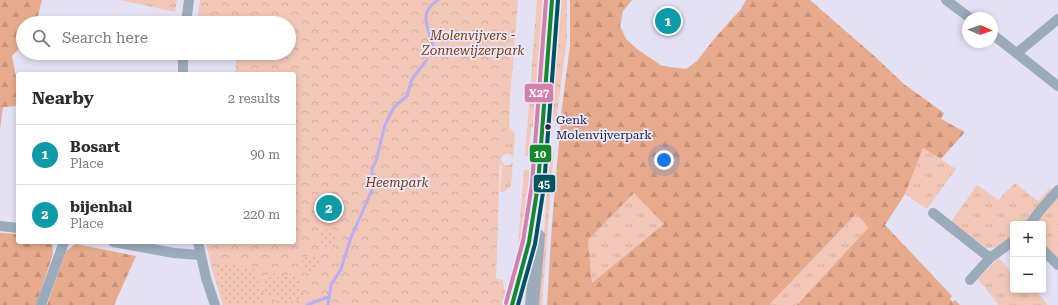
<!DOCTYPE html>
<html lang="en">
<head>
<meta charset="utf-8">
<style>
  body { margin:0; font-family:"Roboto Serif",serif; background:#f2f2f3; color:#2b2b33 }
  .controls { position:absolute; right:12px; bottom:12px; display:grid; overflow:hidden; border-radius:4px; box-shadow:0 2px 6px #0003 }
  .controls button { width:36px; height:36px; display:grid; place-items:center; padding:0; border:0; border-bottom:1px solid #e1e1e2; background:#fff; color:#2b2b33; font:20px sans-serif }
  .compass { position:absolute; left:962px; top:12px; width:36px; height:36px; border-radius:50%; background:#fff; box-shadow:0 2px 6px #0003; rotate:92deg }
  .you { position:absolute; left:664px; top:160px; width:14px; height:14px; margin:-10px; border:3px solid #fff; border-radius:50%; background:#1a73e8; box-shadow:0 0 0 6px #1a73e833 }
  .badge { display:grid; place-items:center; width:26px; height:26px; border-radius:50%; background:#2563eb; color:#fff; font-size:13px; font-weight:700 }
  .pin { position:absolute; translate:-50% -50%; border:2px solid #fff; box-shadow:0 1px 4px #0006 }
  .list { margin:0; padding:0; list-style:none }
  h2 { display:flex; justify-content:space-between; align-items:center; height:52px; margin:0; padding:0 16px; font-size:17px }
  h2 small { font-size:13px; font-weight:400; color:#7c7c81 }
  .list li { display:grid; grid-template-columns:26px 1fr auto; gap:12px; align-items:center; box-sizing:border-box; height:60px; padding:0 16px; border-top:1px solid #e1e1e2 }
  .list b { display:block; font-size:15px; white-space:nowrap }
  .list p { margin:0; font-size:13px; white-space:nowrap; color:#7c7c81 }
  .list em { font-size:13px; font-style:normal; color:#7c7c81 }
  .icon { flex:none; width:22px; height:22px; fill:none; stroke:currentColor; stroke-width:2; stroke-linecap:round; stroke-linejoin:round }
  .map { position:relative; flex:none; width:1058px; height:305px; overflow:hidden }
  .search { position:absolute; background:#fff; box-shadow:0 2px 6px #0003; left:16px; top:16px; width:280px; height:44px; display:flex; align-items:center; gap:10px; box-sizing:border-box; padding:0 14px; border-radius:22px; color:#7c7c81; font-size:15px }
  .panel { position:absolute; background:#fff; box-shadow:0 2px 6px #0003; left:16px; top:72px; width:280px; height:172px; border-radius:4px }
  .map>svg:first-child { display:block }
</style>
</head>
<body>
<div class="map">
<svg width="1058" height="305" viewBox="0 0 1058 305">
  <defs>
    <pattern id="grass-tufts" width="24" height="20" patternUnits="userSpaceOnUse"><rect width="24" height="20" fill="#f2c7b7"/><path d="M3 7l-1-3M5 7V3M7 7l1-3M15 17l-1-3M17 17v-4M19 17l1-3" fill="none" stroke="#d0ab9e"/></pattern>
    <pattern id="forest-firs" width="22" height="20" patternUnits="userSpaceOnUse"><rect width="22" height="20" fill="#e7aa8c"/><path d="M5 1l3.5 6h-7zM16 11l3.5 6h-7z" fill="#c6927a"/></pattern>
    <pattern id="park-crowns" width="20" height="18" patternUnits="userSpaceOnUse"><rect width="20" height="18" fill="#f2c7b7"/><path d="M2 6a3 3 0 1 1 6 0M12 15a3 3 0 1 1 6 0" fill="none" stroke="#d0ab9e"/></pattern>
    <pattern id="garden-dots" width="8" height="8" patternUnits="userSpaceOnUse"><rect width="8" height="8" fill="#f2c7b7"/><path d="M2 2h.1M6 6h.1" fill="none" stroke="#d0ab9e" stroke-width="1.8" stroke-linecap="round"/></pattern>
  </defs>
  <rect width="100%" height="100%" fill="#e3e1f3"/>
  <g fill="url(#grass-tufts)">
    <path d="M120,0H177L175,12Z"/>
    <path d="M537,0H546L538,112L532,128H531L528,156H525Z"/>
    <path d="M561,0H567V39L556,121H553L549,113V111L553,110Z"/>
    <path d="M444,102L505,118L510,110L509,127L515,134L513,158L510,154C505,153 502,155 501,160C503,164 505,166 510,165L513,162L511,186L504,192H500L502,166Z"/>
    <path d="M923,148L956,169L927,209L905,194Z"/>
    <path d="M554,149L542,305H538L549,168Z"/>
    <path d="M524,170L533,171L529,223L515,284Z"/>
    <path d="M1015,183L1038,201L1050,188L1052,190L1024,224H1013V235C1004,243 1000,249 987,248L951,222L977,185L998,200Z"/>
    <path d="M634,193L664,224L592,284L588,240Z"/>
    <path d="M1058,195V259L1043,244V224H1035Z"/>
    <path d="M856,214L870,227L797,305H769Z"/>
    <path d="M999,258L1013,275V290H1024L1027,293L1030,290H1035L1048,305H999L978,279Z"/>
  </g>
  <g fill="url(#forest-firs)" fill-rule="evenodd">
    <path d="M0,0H42L36,23H23V44L12,56L16,77L18,78V106L3,107L0,129Z"/>
    <path d="M570,0H632L623,11L620,26L626,39L637,49L662,66L686,69L697,61L714,39L741,9L746,0H810L872,54L904,84L944,113L941,119L965,132L941,159L923,148L905,194L885,225L952,296L950,299L953,302L955,300L960,305H797L869,227L856,214L769,305H547L552,224L562,107L570,46ZM634,193L664,224L592,283L588,240Z"/>
    <path d="M0,233L18,234V242H52L53,254L36,305H0Z"/>
    <path d="M76,244L136,256L114,305H47L66,251Z"/>
  </g>
  <path fill="url(#park-crowns)" d="M200,0H518L508,125L500,157L496,279L503,280L504,288L508,305H223L212,269L206,242H294V74H235L237,53H289V23H240V22L198,16Z"/>
  <g fill="url(#garden-dots)">
    <path d="M332,228C336,234 336,240 336,247L323,249L319,231Z"/>
    <path d="M320,255L321,268L304,273L301,257Z"/>
    <path d="M241,262L242,268L253,267L267,305H226L215,265Z"/>
    <path d="M296,272L304,297L284,305H278L274,296L267,299L261,281L266,275L276,273L277,278Z"/>
  </g>
  <g fill="none" stroke-linecap="round" stroke-linejoin="round">
    <g stroke="#b9aff2" stroke-width="3">
      <path d="M431,56L434,49C430,30 416,14 438,0"/>
      <path d="M307,305L325,298L329,297"/>
      <path d="M328,305L331,285L341,269L350,240L372,190V168L376,161L385,125L394,107L407,96L412,79L426,61"/>
    </g>
    <g stroke="#9babbb" stroke-width="10">
      <path d="M946,0L970,18"/>
      <path d="M186,23L189,0"/>
      <path d="M992,34L1058,86"/>
      <path d="M183,53V74"/>
      <path d="M1017,53L1058,19"/>
      <path d="M933,213L990,258L970,280"/>
      <path d="M1030,224L1042,208L1058,190"/>
      <path d="M0,226L18,228"/>
      <path d="M113,242L174,253L200,255"/>
      <path d="M198,242L206,278L215,305"/>
      <path d="M1043,250L1058,265"/>
      <path d="M990,258L1013,241"/>
      <path d="M41,305L64,242"/>
    </g>
    <g stroke="#9dabbb" stroke-width="14">
      <path d="M512,305L529,242L538,185L552,0"/>
      <path d="M532,305L538,236"/>
    </g>
    <defs>
      <path id="bus-1" d="M512,305L529,242L538,185L552,0"/>
      <path id="bus-2" d="M518,305L535,244L544,186L558,0"/>
      <path id="bus-3" d="M506,303L523,241L532,184L546,0"/>
    </defs>
    <use href="#bus-1" stroke="#eae8fe" stroke-width="7"/>
    <use href="#bus-2" stroke="#eae8fe" stroke-width="7"/>
    <use href="#bus-3" stroke="#eae8fe" stroke-width="7"/>
    <use href="#bus-1" stroke="#15882e" stroke-width="4"/>
    <use href="#bus-2" stroke="#005460" stroke-width="4"/>
    <use href="#bus-3" stroke="#d27fa9" stroke-width="4"/>
  </g>
  <circle fill="#282539" stroke="#eae8fe" stroke-width="1.5" cx="548" cy="127" r="3.5"/>
  <g text-anchor="middle" dominant-baseline="central" stroke-width="3.5" stroke-linejoin="round" paint-order="stroke">
    <g font-size="12" fill="#282539" stroke="#eae8fe" text-anchor="start">
      <text x="556" y="120">Genk<tspan x="556" dy="15">Molenvijverpark</tspan></text>
    </g>
    <g font-size="13" font-style="italic" fill="#7f3a04" stroke="#eae8fe">
      <text x="473" y="35">Molenvijvers -<tspan x="473" dy="15">Zonnewijzerpark</tspan></text>
      <text x="397" y="182">Heempark</text>
    </g>
  </g>
  <g stroke="#eae8fe" stroke-width="1.5">
    <rect x="524" y="83" width="30" height="20" rx="4" fill="#d27fa9"/>
    <rect x="529" y="144" width="23" height="19" rx="4" fill="#15882e"/>
    <rect x="533" y="174" width="23" height="19" rx="4" fill="#005460"/>
  </g>
  <g font-size="11" text-anchor="middle" font-weight="bold" fill="#fff">
    <text x="539" y="97">X27</text>
    <text x="540" y="158">10</text>
    <text x="544" y="188">45</text>
  </g>
</svg>
<div class="controls">
<button>+</button>
<button>−</button>
</div>
<svg class="compass" viewBox="-18 -18 36 36"><path d="M0-13l5 13h-10z" fill="#e53935"/><path d="M0 13l5-13h-10z" fill="#7c7c81"/></svg>
<div class="you"></div>
<div class="pin badge" style="left:668px;top:21px;background:#0f9aa8">1</div>
<div class="pin badge" style="left:329px;top:208px;background:#0f9aa8">2</div>
<div class="search"><svg class="icon" aria-label="search" viewBox="0 0 24 24"><circle cx="10" cy="10" r="6"/><path d="M15 15l6 6"/></svg>Search here</div>
<section class="panel">
<h2>Nearby<small>2 results</small></h2>
<ul class="list">
<li><span class="badge" style="background:#0f9aa8">1</span><div><b>Bosart</b><p>Place</p></div><em>90 m</em></li>
<li><span class="badge" style="background:#0f9aa8">2</span><div><b>bijenhal</b><p>Place</p></div><em>220 m</em></li>
</ul>
</section>
</div>
</body>
</html>
